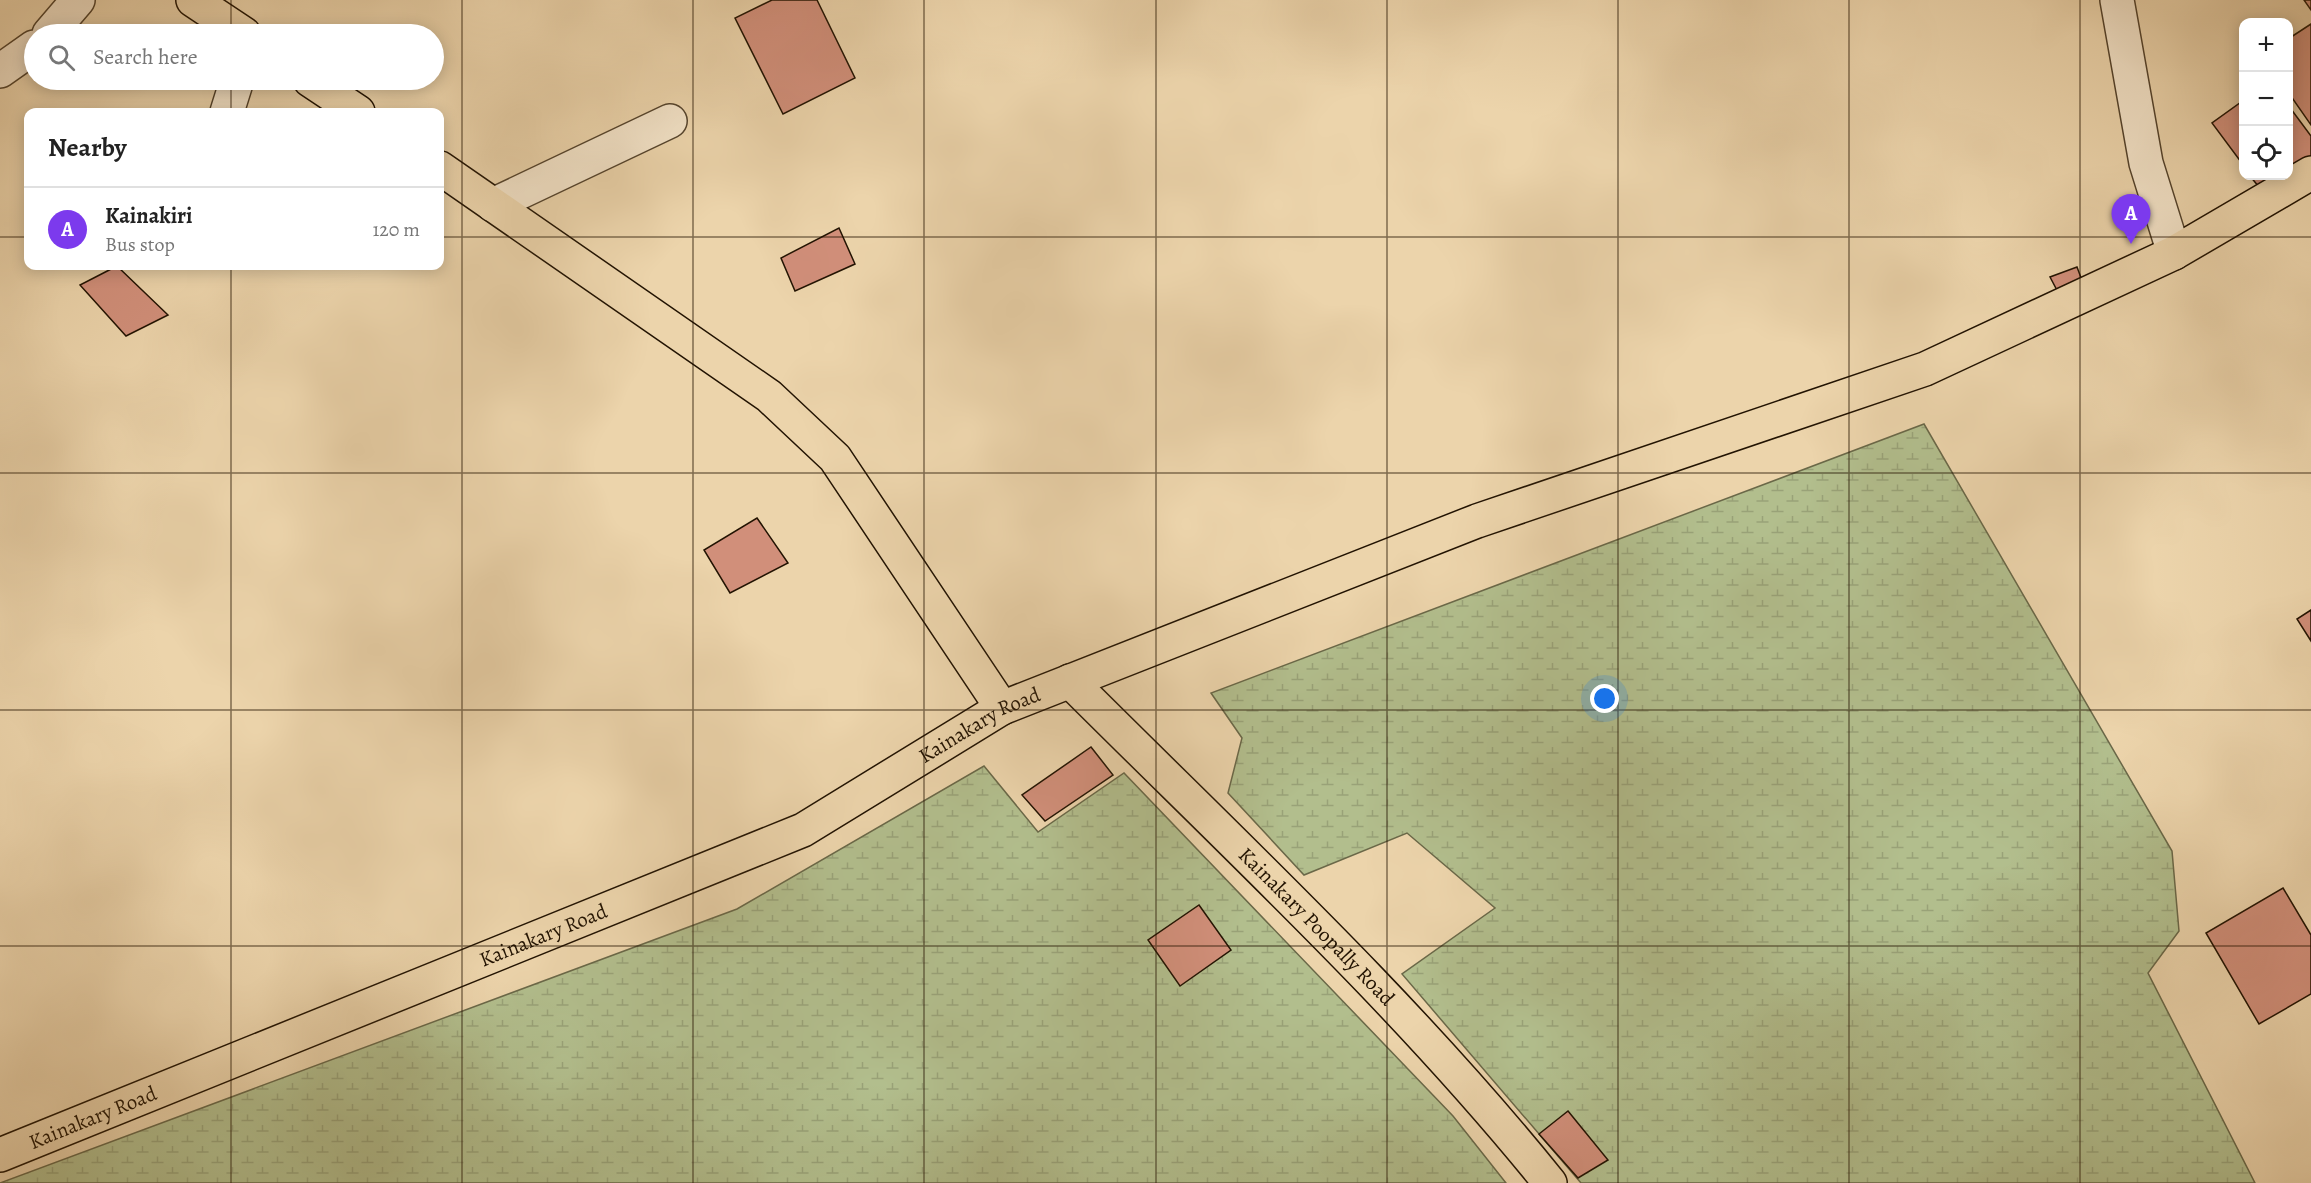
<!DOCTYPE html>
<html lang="en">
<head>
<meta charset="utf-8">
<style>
  body { margin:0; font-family:Alegreya,serif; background:#f6f6f6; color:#222 }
  .controls { position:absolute; right:18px; top:18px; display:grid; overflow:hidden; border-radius:12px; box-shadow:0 3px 15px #0003 }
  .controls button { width:54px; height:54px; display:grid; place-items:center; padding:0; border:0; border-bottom:2px solid #e0e0e0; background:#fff; color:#222; font:30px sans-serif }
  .you { position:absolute; left:1605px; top:699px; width:21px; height:21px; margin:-15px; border:4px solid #fff; border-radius:50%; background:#1a73e8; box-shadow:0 0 0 9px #1a73e833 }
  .badge { display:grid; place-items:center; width:39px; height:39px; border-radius:50%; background:#7c3aed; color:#fff; font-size:20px; font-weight:700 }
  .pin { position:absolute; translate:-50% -50px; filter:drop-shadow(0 2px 3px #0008) }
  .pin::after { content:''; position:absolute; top:32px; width:21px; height:18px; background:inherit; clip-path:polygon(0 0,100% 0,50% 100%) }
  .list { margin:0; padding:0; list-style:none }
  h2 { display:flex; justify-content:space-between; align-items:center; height:78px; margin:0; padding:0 24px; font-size:26px }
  h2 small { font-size:20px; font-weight:400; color:#767676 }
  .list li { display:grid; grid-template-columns:39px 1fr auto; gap:18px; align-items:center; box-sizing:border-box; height:84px; padding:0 24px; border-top:2px solid #e0e0e0 }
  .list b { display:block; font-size:22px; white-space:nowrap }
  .list p { margin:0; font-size:20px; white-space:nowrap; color:#767676 }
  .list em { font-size:20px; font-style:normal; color:#767676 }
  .icon { flex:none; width:33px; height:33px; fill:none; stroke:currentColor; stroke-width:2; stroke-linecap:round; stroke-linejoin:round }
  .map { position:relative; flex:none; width:2311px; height:1183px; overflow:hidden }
  .search { position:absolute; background:#fff; box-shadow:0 3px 15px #0003; left:24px; top:24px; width:420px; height:66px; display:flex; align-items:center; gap:15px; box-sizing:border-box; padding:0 21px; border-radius:33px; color:#767676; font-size:22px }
  .panel { position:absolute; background:#fff; box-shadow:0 3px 15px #0003; left:24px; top:108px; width:420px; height:162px; border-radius:12px }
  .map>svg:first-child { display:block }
</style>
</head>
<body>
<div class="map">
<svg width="2311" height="1183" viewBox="0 0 2311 1183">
  <defs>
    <pattern id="wetland-marsh" width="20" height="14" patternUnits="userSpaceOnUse" patternTransform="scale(1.5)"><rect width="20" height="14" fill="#b2be8d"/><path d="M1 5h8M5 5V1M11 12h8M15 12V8" fill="none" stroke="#99a278"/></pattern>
  </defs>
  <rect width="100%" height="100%" fill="#ecd4ab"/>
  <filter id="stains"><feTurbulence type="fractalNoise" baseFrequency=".00333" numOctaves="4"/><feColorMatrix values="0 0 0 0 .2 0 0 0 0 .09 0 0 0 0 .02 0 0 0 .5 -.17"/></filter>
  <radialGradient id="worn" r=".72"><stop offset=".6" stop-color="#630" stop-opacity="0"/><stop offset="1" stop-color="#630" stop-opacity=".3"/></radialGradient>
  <g fill="url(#wetland-marsh)" stroke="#6a6848" stroke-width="1.5">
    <path d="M1924,424L2172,851L2179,931L2148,973L2255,1183H1581L1402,974L1495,908L1407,833L1304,875L1228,793L1242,738L1211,693Z"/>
    <path d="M984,766L1038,832L1124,773L1453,1116L1506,1183H0L737,909Z"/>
  </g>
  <g fill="#d18f7a" stroke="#221302" stroke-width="1.5">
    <path d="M772,0H817L855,78L783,114L735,18Z"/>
    <path d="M2304,0H2311V10Z"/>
    <path d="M2311,24V125L2288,92V39Z"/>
    <path d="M2244,100V166L2212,123Z"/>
    <path d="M2288,105L2311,136V157L2288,174Z"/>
    <path d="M2250,176H2286L2263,192Z"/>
    <path d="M839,228L855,264L795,291L781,258Z"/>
    <path d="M117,266L168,315L126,336L80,285Z"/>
    <path d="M2077,267L2083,283L2059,294L2050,277Z"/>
    <path d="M757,518L788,563L730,593L704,550Z"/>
    <path d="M2311,610V641L2297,619Z"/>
    <path d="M1091,747L1113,775L1045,821L1022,795Z"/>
    <path d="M2283,888L2311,935V994L2259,1024L2206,933Z"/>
    <path d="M1199,905L1231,950L1180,986L1148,940Z"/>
    <path d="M1568,1111L1608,1160L1578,1178L1539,1134Z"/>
  </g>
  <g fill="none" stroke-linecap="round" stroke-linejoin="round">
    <defs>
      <g id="minor">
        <path d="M2117,0L2146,163L2174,253"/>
        <path d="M49,34L78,0"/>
        <path d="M0,71L34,47"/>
        <path d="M227,112L237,80"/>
        <path d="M493,205L670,121"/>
      </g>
      <g id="major">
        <path d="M193,0L244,34"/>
        <path d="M310,80L358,112"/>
        <path d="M440,168L769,396L835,458L1002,708"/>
        <path id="s1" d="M1070,681C1234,845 1405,1003 1550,1183"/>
        <path id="s2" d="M0,1155L803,830L1002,708L1477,521L1925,369L2174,253L2311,173"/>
      </g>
    </defs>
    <use href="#minor" stroke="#54432c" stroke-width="36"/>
    <use href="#major" stroke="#221302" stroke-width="36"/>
    <use href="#minor" stroke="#f3e3c8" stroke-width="33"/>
    <use href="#major" stroke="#ecd4ab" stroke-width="33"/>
  </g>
  <path fill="none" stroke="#221302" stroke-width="1.5" stroke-opacity="0.55" d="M231,0V34M462,0V1183M693,0V1183M924,0V1183M1156,0V1183M1387,0V1183M1618,0V1183M1849,0V1183M2080,0V1183M231,80V112M0,237H28M440,237H2311M231,266V1183M0,473H2311M0,710H2311M0,946H2311"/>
  <g text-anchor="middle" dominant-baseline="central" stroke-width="4.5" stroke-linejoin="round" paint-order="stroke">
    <g font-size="21" fill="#221302" stroke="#f3e3c8">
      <text stroke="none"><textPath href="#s2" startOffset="1072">Kainakary Road</textPath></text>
      <text stroke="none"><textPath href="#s1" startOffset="348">Kainakary Poopally Road</textPath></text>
      <text stroke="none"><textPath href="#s2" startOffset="586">Kainakary Road</textPath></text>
      <text stroke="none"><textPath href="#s2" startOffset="100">Kainakary Road</textPath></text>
    </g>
  </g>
  <rect width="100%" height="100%" filter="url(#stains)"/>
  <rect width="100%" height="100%" fill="url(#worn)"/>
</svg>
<div class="controls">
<button>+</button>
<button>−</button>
<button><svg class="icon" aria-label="locate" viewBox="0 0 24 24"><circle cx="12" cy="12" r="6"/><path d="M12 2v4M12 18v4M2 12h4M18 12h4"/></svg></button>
</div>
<div class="you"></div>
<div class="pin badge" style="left:2131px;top:244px">A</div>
<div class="search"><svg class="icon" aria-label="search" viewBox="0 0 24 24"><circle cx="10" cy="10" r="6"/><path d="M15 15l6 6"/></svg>Search here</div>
<section class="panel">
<h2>Nearby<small></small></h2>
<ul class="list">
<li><span class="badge">A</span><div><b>Kainakiri</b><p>Bus stop</p></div><em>120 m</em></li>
</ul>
</section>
</div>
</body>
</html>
